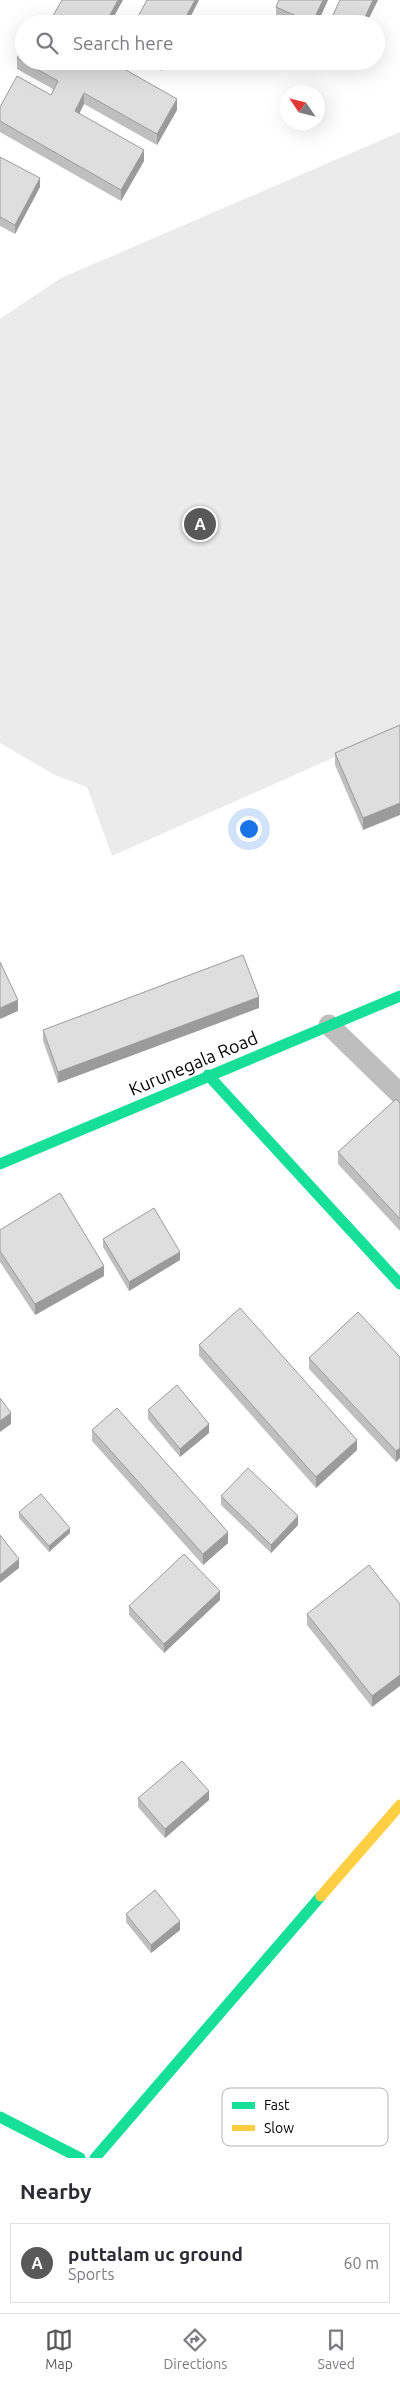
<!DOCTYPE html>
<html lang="en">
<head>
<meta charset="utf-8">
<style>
  body { margin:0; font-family:Ubuntu,sans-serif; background:#f2f2f3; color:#2b2b33 }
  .compass { position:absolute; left:280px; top:85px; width:45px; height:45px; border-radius:50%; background:#fff; box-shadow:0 5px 20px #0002; rotate:305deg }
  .you { position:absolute; left:248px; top:828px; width:18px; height:18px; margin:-12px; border:4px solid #fff; border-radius:50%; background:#1a73e8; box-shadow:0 0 0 8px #1a73e833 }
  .badge { display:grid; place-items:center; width:32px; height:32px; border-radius:50%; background:#595959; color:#fff; font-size:16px; font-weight:700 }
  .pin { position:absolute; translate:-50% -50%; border:2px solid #fff; box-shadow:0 1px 5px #0006 }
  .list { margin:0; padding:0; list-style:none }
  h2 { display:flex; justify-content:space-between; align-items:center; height:65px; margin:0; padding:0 20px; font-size:21px }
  h2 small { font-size:16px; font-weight:400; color:#7c7c81 }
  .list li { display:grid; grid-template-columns:32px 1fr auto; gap:15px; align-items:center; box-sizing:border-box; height:80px; margin:0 10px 10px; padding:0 10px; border:1px solid #e1e1e2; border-radius:0px }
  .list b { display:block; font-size:19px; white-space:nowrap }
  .list p { margin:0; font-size:16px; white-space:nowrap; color:#7c7c81 }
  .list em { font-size:16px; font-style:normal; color:#7c7c81 }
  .icon { flex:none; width:28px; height:28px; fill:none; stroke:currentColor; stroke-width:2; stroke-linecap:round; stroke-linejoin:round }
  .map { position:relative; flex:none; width:400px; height:2158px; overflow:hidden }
  .search { position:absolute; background:#fff; box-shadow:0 5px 20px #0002; left:15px; right:15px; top:15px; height:55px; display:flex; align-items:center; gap:12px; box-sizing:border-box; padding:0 18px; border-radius:28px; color:#7c7c81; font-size:19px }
  .sheet { height:155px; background:#fff }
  nav { display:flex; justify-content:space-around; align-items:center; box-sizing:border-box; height:70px; border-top:1px solid #e1e1e2; background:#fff; font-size:14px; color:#7c7c81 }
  nav a { display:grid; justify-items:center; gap:2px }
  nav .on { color:#595959 }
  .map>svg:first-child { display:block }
</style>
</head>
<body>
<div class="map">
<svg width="400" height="2158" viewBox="0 0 400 2158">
  <rect width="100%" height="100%" fill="#fff"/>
  <path fill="#ebebeb" d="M400,132V728L112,856L87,787L55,775L0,743V319L61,278Z"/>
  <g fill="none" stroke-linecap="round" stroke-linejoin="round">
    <path stroke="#bebebe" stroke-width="21" d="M329,1025L400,1094"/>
    <g stroke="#16e098" stroke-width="11">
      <path d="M208,1075L400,1284"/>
      <path d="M0,1164L400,996"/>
      <path d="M0,2117L80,2158"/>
      <path d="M95,2158L321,1896"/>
    </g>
    <path stroke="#ffcf43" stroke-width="11" d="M321,1896L400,1805"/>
  </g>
  <g fill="#bfbfbf">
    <path d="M328,0L317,24H289L276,18V7Z"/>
    <path d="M378,0L366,24H333V15Z"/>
    <path d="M17,58L177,110L157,145L84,104L79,114L144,161L121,201L0,132V107L51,95L53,89L17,69Z"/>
    <path d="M143,61H167L162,71Z"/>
    <path d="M0,157L40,187L15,234L0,226Z"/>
    <path d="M400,725L363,830L335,765V753Z"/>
    <path d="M259,1008L58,1083L43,1041V1030Z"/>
    <path d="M400,1103V1231L338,1164V1152Z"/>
    <path d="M0,1230L104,1276L35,1315L0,1262Z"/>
    <path d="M103,1239L180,1260L129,1291L103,1247Z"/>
    <path d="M199,1345L357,1450L316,1488L199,1356Z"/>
    <path d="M400,1357V1458L396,1462L309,1369V1358Z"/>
    <path d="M148,1410L209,1433L180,1457L148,1419Z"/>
    <path d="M92,1430L228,1543L203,1565L92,1441Z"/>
    <path d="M221,1496L298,1525L271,1553L221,1505Z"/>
    <path d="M19,1512L70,1533L49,1552L19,1518Z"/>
    <path d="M220,1600L164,1653L129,1615V1606Z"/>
    <path d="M400,1604L372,1707L307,1625V1614Z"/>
    <path d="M138,1798L209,1800L165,1838L138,1807Z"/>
    <path d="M126,1914L180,1930L151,1953L126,1922Z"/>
  </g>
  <g fill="#9b9b9b">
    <path d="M118,0H123L110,24H105Z"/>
    <path d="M195,0H199L187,24H182Z"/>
    <path d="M323,0H328L317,24H312Z"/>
    <path d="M373,0H378L366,24H362Z"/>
    <path d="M162,61H167L162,71Z"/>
    <path d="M84,93V104L75,122V111Z"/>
    <path d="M177,99V110L157,145V134Z"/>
    <path d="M144,150V161L121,201V190Z"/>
    <path d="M40,178V187L15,234V225Z"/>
    <path d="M400,803V815L363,830V818Z"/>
    <path d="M259,997V1008L58,1083V1072Z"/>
    <path d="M18,1000V1011L0,1019V1008Z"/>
    <path d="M180,1252V1260L129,1291V1282Z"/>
    <path d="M104,1266V1276L35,1315V1304Z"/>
    <path d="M11,1413V1424L0,1432V1421Z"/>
    <path d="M209,1424V1433L180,1457V1449Z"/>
    <path d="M357,1440V1450L316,1488V1477Z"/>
    <path d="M400,1448V1458L396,1462V1451Z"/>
    <path d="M298,1516V1525L271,1553V1545Z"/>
    <path d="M70,1528V1533L49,1552V1546Z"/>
    <path d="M228,1532V1543L203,1565V1554Z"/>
    <path d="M19,1559V1568L0,1583V1575Z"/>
    <path d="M220,1591V1600L164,1653V1644Z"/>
    <path d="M400,1675V1686L372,1707V1696Z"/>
    <path d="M209,1791V1800L165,1838V1829Z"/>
    <path d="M180,1921V1930L151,1953V1945Z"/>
  </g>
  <g fill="#dedede" stroke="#9b9b9b">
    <path d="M62,0H118L105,24H50L49,23Z"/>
    <path d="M147,0H195L182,24H134Z"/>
    <path d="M279,0H323L312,23L276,7Z"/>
    <path d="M340,0H373L362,24H350L333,15Z"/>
    <path d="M38,21L43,24H37Z"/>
    <path d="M24,47V61H110L177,99L157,134L84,93L75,111L144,150L121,190L0,121V107L17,76L51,95L58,81L17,58Z"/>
    <path d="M0,157L40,178L15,225L0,217Z"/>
    <path d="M400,725V803L363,818L335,753Z"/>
    <path d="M243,955L259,997L58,1072L43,1030Z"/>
    <path d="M0,962L18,1000L0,1008Z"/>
    <path d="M396,1099L400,1103V1219L338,1152Z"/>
    <path d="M60,1193L104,1266L35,1304L0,1251V1230Z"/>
    <path d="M154,1208L180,1252L129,1282L103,1239Z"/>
    <path d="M240,1308L357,1440L316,1477L199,1345Z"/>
    <path d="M358,1312L400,1357V1448L396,1451L309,1358Z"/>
    <path d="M177,1385L209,1424L180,1449L148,1410Z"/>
    <path d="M0,1398L11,1413L0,1421Z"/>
    <path d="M117,1408L228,1532L203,1554L92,1430Z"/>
    <path d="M248,1468L298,1516L271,1545L221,1496Z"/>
    <path d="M41,1494L70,1528L49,1546L19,1512Z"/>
    <path d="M0,1535L19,1559L0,1575Z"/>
    <path d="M184,1554L220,1591L164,1644L129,1606Z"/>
    <path d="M369,1565L400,1604V1675L372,1696L307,1614Z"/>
    <path d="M182,1761L209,1791L165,1829L138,1798Z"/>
    <path d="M155,1890L180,1921L151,1945L126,1914Z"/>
  </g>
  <g text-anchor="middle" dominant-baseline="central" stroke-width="4" stroke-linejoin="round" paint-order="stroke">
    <g font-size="18" fill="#000" stroke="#fff">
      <text transform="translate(193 1063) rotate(-23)">Kurunegala Road</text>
    </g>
  </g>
  <rect x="222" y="2088" width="166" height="58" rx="8" fill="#fff" stroke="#b2b2b2" stroke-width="1"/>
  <rect x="232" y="2102" width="23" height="7" fill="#16e098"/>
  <rect x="232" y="2125" width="23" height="6" fill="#ffcf43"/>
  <g font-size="14" fill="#000">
    <text x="264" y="2110">Fast</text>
    <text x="264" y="2133">Slow</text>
  </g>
</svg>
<svg class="compass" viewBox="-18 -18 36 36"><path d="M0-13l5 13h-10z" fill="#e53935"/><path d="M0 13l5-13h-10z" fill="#7c7c81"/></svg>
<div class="you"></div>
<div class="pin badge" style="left:200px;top:524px">A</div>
<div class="search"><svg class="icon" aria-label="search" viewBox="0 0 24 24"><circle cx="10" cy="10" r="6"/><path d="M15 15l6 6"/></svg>Search here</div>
</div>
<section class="sheet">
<h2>Nearby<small></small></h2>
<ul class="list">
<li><span class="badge">A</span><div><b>puttalam uc ground</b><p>Sports</p></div><em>60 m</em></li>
</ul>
</section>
<nav>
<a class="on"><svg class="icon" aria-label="map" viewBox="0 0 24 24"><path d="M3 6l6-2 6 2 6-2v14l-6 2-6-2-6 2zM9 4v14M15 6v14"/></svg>Map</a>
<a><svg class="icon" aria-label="directions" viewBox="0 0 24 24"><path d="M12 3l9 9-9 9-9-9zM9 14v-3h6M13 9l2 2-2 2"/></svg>Directions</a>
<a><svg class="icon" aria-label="saved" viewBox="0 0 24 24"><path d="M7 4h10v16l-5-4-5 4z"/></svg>Saved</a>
</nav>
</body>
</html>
